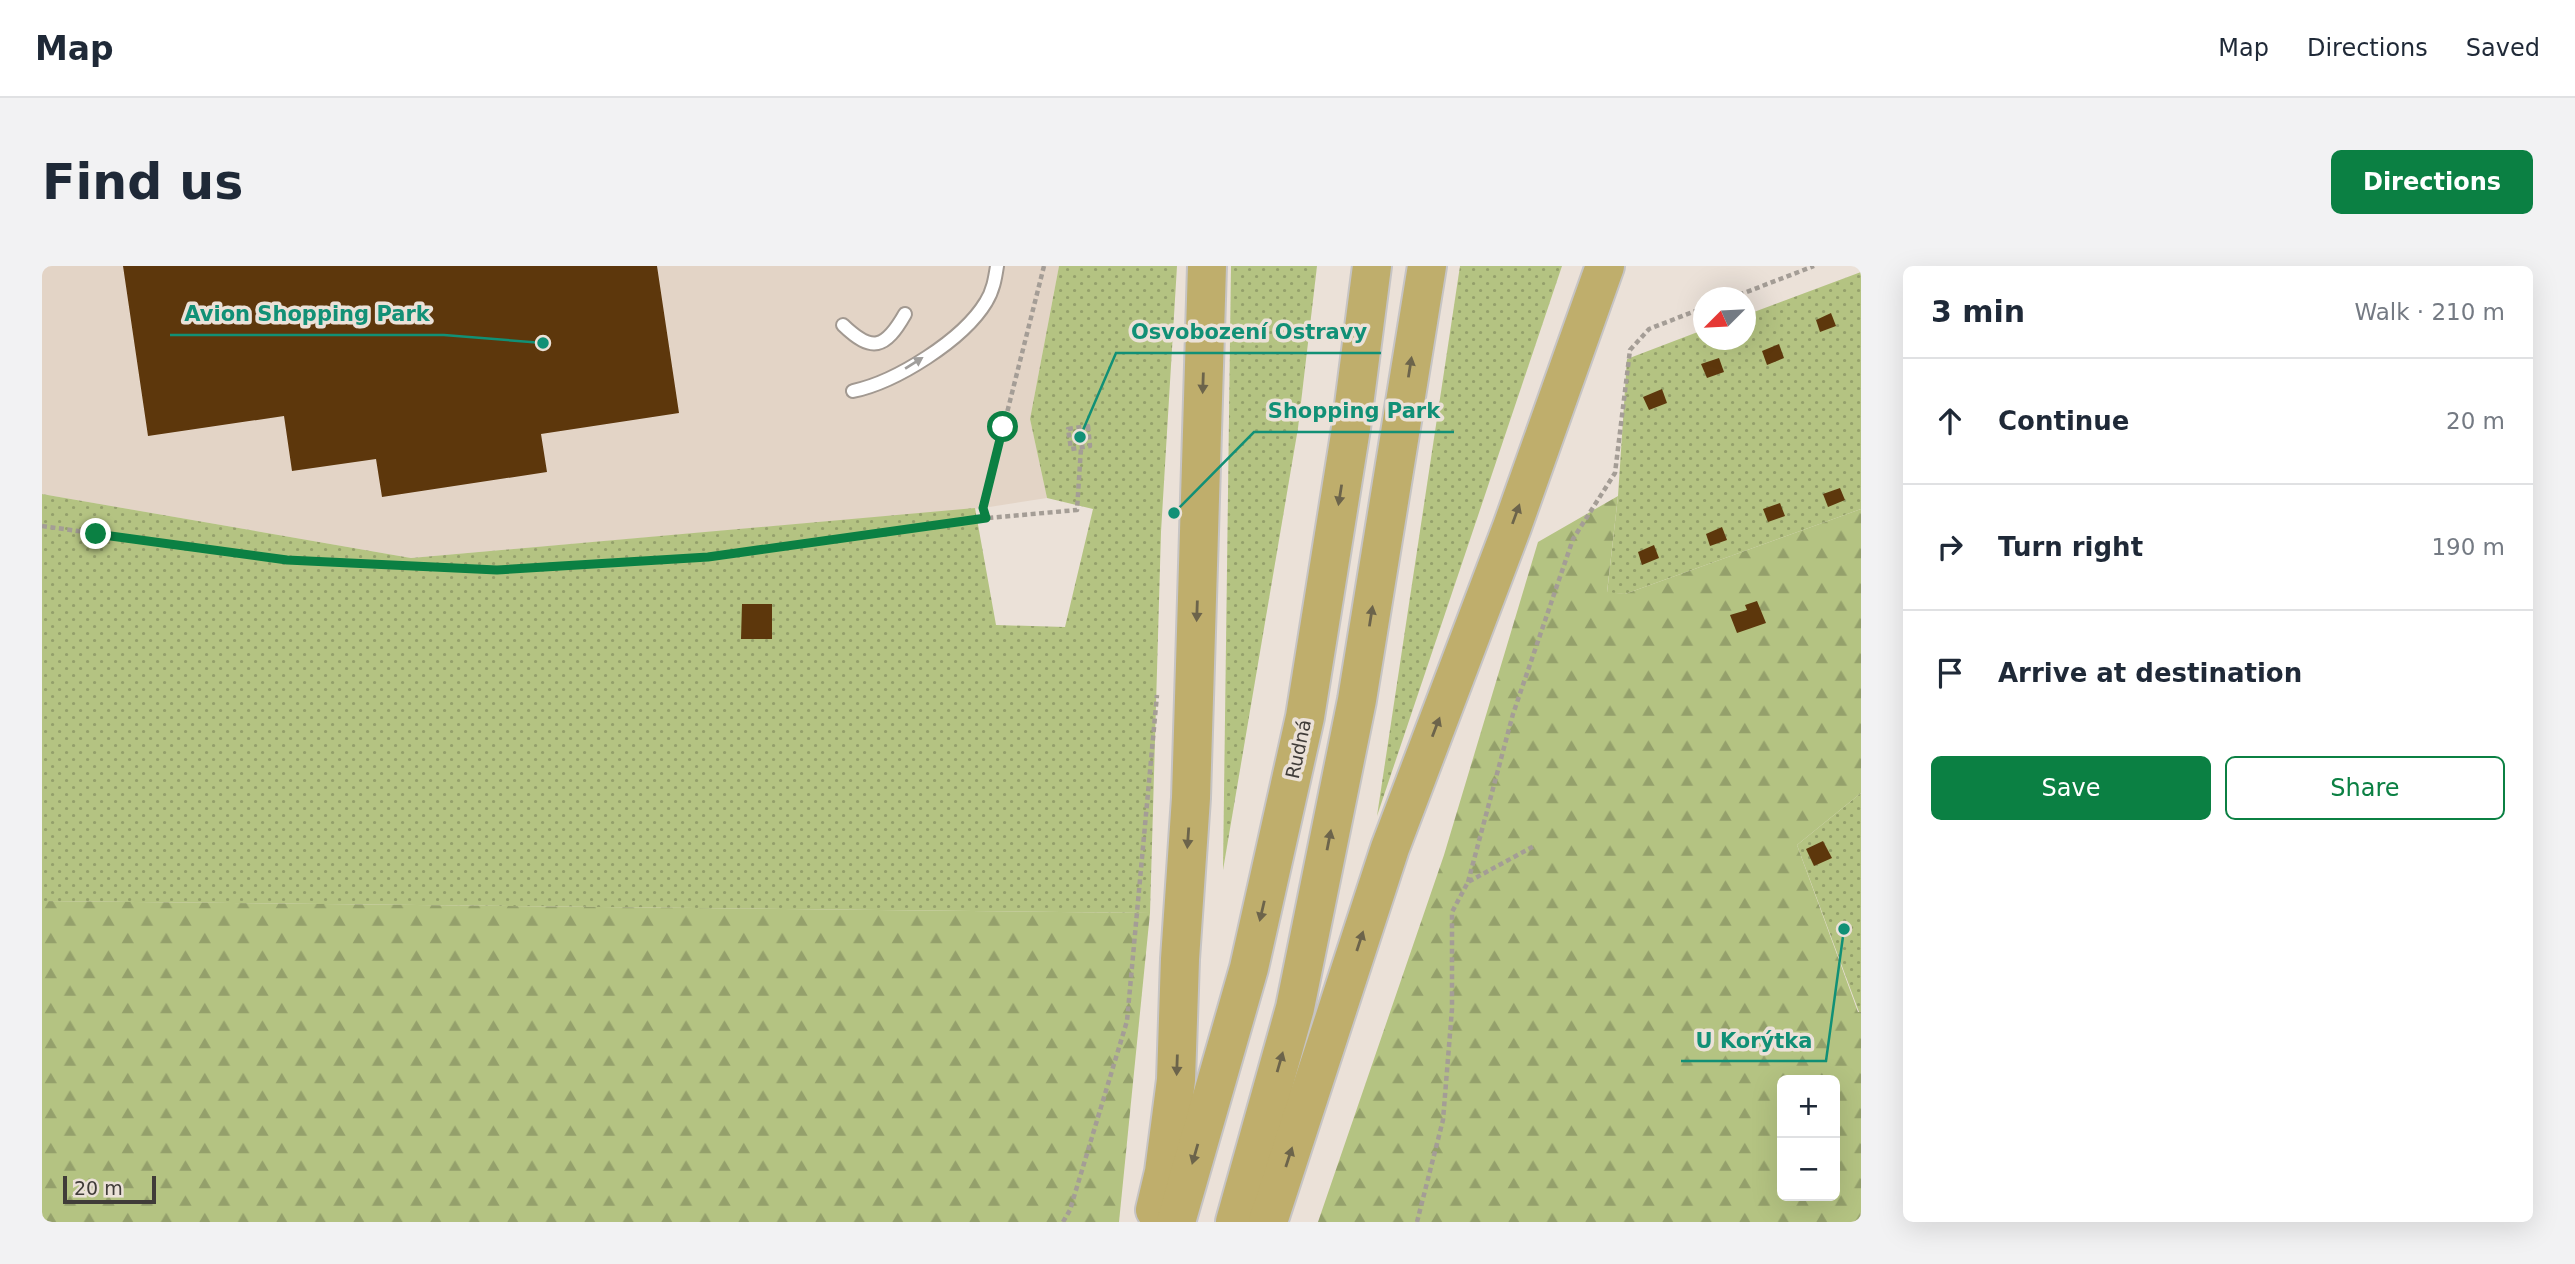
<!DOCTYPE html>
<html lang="en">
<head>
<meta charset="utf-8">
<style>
  body { margin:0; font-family:"DejaVu Sans",sans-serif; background:#f2f2f3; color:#1f2937 }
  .controls { position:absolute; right:21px; bottom:21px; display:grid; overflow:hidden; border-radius:10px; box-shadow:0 7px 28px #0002 }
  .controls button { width:63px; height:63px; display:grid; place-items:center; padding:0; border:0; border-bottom:2px solid #e0e1e3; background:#fff; color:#1f2937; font:35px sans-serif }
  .compass { position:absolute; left:1651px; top:21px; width:63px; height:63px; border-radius:50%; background:#fff; box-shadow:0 7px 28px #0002; rotate:246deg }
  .scale { position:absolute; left:21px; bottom:18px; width:93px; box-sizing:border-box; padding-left:7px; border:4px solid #403c39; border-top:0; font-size:19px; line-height:24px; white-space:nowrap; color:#403c39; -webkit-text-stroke:5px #ebe1d8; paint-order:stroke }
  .stop { position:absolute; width:21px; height:21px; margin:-16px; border:5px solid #0b8043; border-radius:50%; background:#fff }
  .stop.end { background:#0b8043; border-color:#fff; box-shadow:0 2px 7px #0008 }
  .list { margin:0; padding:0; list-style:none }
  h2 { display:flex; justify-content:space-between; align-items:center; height:91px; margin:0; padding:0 28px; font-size:30px }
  h2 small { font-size:23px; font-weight:400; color:#747a83 }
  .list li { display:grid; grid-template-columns:46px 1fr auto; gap:21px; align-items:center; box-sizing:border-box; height:126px; padding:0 28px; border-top:2px solid #e0e1e3 }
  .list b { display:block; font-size:26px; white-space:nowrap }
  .list em { font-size:23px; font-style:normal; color:#747a83 }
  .actions { display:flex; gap:14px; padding:21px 28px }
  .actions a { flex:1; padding:16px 0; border:2px solid #0b8043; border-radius:10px; text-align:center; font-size:24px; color:#0b8043 }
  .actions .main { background:#0b8043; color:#fff }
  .icon { flex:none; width:38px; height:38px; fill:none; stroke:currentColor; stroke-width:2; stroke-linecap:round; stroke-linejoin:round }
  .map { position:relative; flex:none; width:1819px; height:956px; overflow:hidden; border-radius:10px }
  header { display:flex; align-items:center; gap:42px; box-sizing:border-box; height:98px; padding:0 35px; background:#fff; border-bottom:2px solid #e0e1e3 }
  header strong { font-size:33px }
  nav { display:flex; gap:38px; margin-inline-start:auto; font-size:24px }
  .intro { display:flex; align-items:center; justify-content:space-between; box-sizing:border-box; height:168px; padding:0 42px }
  h1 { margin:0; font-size:49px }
  .button { padding:18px 32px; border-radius:10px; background:#0b8043; color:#fff; font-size:24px; font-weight:700 }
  main { display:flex; gap:42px; padding:0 42px }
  aside { flex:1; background:#fff; border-radius:10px; box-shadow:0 7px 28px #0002 }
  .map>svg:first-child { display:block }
</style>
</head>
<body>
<header>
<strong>Map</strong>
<nav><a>Map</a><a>Directions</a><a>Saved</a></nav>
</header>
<div class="intro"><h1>Find us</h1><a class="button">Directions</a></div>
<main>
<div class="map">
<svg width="1819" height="956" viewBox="0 0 1819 956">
  <defs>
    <pattern id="grass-dots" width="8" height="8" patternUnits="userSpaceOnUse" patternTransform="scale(1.75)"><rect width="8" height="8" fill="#b4c382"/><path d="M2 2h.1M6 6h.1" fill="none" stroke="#94a06b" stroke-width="1.8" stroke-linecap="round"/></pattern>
    <pattern id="forest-firs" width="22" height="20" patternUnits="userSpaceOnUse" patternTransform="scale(1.75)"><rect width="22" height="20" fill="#b4c382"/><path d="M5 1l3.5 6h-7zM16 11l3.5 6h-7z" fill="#94a06b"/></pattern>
  </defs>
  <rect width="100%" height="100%" fill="#ebe1d8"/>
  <path fill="#e3d4c6" d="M0,0H1017L988,153L1005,232L941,242L369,292L0,228Z"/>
  <g fill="url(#grass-dots)">
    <path d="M1017,0H1135L1119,266L1108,647L0,635V228L369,292L933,242L954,359L1023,361L1051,243L1005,232L988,153Z"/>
    <path d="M1189,0H1275L1256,162L1181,604Z"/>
    <path d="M1418,0H1520L1335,550Z"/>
    <path d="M1819,6V243L1583,328L1565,327L1576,230L1585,93L1661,64V74H1703L1704,49Z"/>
    <path d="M1819,527V746H1817L1755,579Z"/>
  </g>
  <g fill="url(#forest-firs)" fill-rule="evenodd">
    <path d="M1576,230L1565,326L1583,328L1819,243V527L1755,579L1816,746H1819V956H1276L1402,589L1496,276ZM1740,814H1793V930H1740Z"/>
    <path d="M0,635L1108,647L1077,956H0Z"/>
  </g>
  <g fill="#5d370c">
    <path d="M81,0H615L637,147L499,168L505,206L340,231L334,193L250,205L242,150L106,170Z"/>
    <path d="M1789,47L1794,60L1778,66L1774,54Z"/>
    <path d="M1737,78L1742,92L1725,99L1720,85Z"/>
    <path d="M1677,92L1682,106L1665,112L1659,98Z"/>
    <path d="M1620,123L1625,137L1607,144L1601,131Z"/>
    <path d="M1798,222L1803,234L1786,241L1781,228Z"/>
    <path d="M1738,237L1743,250L1726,256L1721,243Z"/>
    <path d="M1680,261L1685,274L1668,280L1664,268Z"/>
    <path d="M1612,279L1617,292L1600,299L1596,286Z"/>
    <path d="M1715,335L1724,357L1695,367L1688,349L1705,344L1703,339Z"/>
    <path d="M700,338H730V373H699Z"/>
    <path d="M1781,575L1790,592L1772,600L1764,583Z"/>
  </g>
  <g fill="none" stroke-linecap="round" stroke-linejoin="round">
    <defs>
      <g id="service">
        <path d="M801,59C830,87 843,83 863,48"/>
        <path d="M811,125C854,116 921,74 944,36C951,25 953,13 955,0"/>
      </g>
      <g id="trunk">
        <path d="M1113,944L1122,906L1134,814L1138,693L1149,532L1165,0"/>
        <path d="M1134,956L1207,702L1263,451L1309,162L1330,0"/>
        <path d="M1193,956L1253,742L1315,434L1385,0"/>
        <path d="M1226,956L1348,582L1470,261L1563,0"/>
      </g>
    </defs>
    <use href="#service" stroke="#a29991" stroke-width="16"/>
    <use href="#trunk" stroke="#c6c4c4" stroke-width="42"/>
    <g stroke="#a49d96" stroke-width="4.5" stroke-dasharray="5 3.5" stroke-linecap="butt">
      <path d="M1689,32L1772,0"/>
      <path d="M1046,160L1048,180L1029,183L1026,163Z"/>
      <path d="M944,252L941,242L1002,0"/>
      <path d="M0,260L245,294L455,304L666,291L934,253L1035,244L1039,182"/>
      <path d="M1426,616L1471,448L1531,273L1573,207L1588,84L1607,63L1661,42"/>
      <path d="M1021,956L1028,944L1085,755L1115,429"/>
      <path d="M1375,956L1401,854L1410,743V646L1426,616L1494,579"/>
    </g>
    <use href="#service" stroke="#fff" stroke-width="12"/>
    <use href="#trunk" stroke="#bfae6c" stroke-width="38"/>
  </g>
  <defs><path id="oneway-solid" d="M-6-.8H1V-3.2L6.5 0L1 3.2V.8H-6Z" transform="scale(1.75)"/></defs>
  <use fill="#a09e9c" href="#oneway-solid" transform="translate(872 97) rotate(-32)"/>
  <g fill="#6c644b">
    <use href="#oneway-solid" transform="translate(1368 101) rotate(-81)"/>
    <use href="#oneway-solid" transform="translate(1161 117) rotate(92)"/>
    <use href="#oneway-solid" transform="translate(1298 229) rotate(99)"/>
    <use href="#oneway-solid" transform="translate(1474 248) rotate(-70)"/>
    <use href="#oneway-solid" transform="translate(1155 345) rotate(92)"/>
    <use href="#oneway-solid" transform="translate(1329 350) rotate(-81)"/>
    <use href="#oneway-solid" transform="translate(1394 461) rotate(-69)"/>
    <use href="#oneway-solid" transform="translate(1146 572) rotate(94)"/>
    <use href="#oneway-solid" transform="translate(1287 574) rotate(-79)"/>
    <use href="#oneway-solid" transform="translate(1220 645) rotate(103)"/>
    <use href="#oneway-solid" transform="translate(1318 675) rotate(-72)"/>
    <use href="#oneway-solid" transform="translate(1238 796) rotate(-74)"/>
    <use href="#oneway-solid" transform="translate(1135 799) rotate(92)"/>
    <use href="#oneway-solid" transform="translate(1153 888) rotate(106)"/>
    <use href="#oneway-solid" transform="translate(1247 891) rotate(-72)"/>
  </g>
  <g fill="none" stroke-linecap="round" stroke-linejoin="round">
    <path stroke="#0b8043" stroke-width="9" d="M54,268L245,294L455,304L666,291L944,252L941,242L961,161"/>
  </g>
  <g text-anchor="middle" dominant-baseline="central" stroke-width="7" stroke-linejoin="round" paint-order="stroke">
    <g font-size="19" fill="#403c39" stroke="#ebe1d8">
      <text transform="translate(1256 483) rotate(-78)">Rudná</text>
    </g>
  </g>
  <path fill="none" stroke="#119076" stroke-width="2.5" d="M501 77L402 69H128M1038 171L1074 87H1339M1132 247L1212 166H1412M1802 663L1784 795H1639"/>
  <g fill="#119076" stroke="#ebe1d8" stroke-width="2.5">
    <circle cx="501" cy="77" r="7"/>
    <circle cx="1038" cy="171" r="7"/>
    <circle cx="1132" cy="247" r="7"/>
    <circle cx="1802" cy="663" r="7"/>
  </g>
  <g font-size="21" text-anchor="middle" font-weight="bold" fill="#119076" stroke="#ebe1d8" stroke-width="7" stroke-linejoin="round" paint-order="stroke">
    <text x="265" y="55">Avion Shopping Park</text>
    <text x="1207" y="73">Osvobození Ostravy</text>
    <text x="1312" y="152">Shopping Park</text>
    <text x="1712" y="782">U Korýtka</text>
  </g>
</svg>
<div class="controls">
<button>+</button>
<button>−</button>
</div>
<svg class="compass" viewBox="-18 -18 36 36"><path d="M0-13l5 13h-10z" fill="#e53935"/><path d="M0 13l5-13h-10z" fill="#747a83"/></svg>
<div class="scale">20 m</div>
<div class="stop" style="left:961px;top:161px"></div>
<div class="stop end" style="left:54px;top:268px"></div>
</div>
<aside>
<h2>3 min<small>Walk · 210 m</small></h2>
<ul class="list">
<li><svg class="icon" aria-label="ahead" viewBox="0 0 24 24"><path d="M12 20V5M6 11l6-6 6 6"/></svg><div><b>Continue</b></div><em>20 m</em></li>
<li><svg class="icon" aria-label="right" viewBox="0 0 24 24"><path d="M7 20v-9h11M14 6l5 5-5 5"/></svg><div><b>Turn right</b></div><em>190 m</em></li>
<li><svg class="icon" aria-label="arrive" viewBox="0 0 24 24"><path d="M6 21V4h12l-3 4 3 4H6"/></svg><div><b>Arrive at destination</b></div></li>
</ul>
<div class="actions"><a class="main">Save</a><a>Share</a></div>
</aside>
</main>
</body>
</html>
